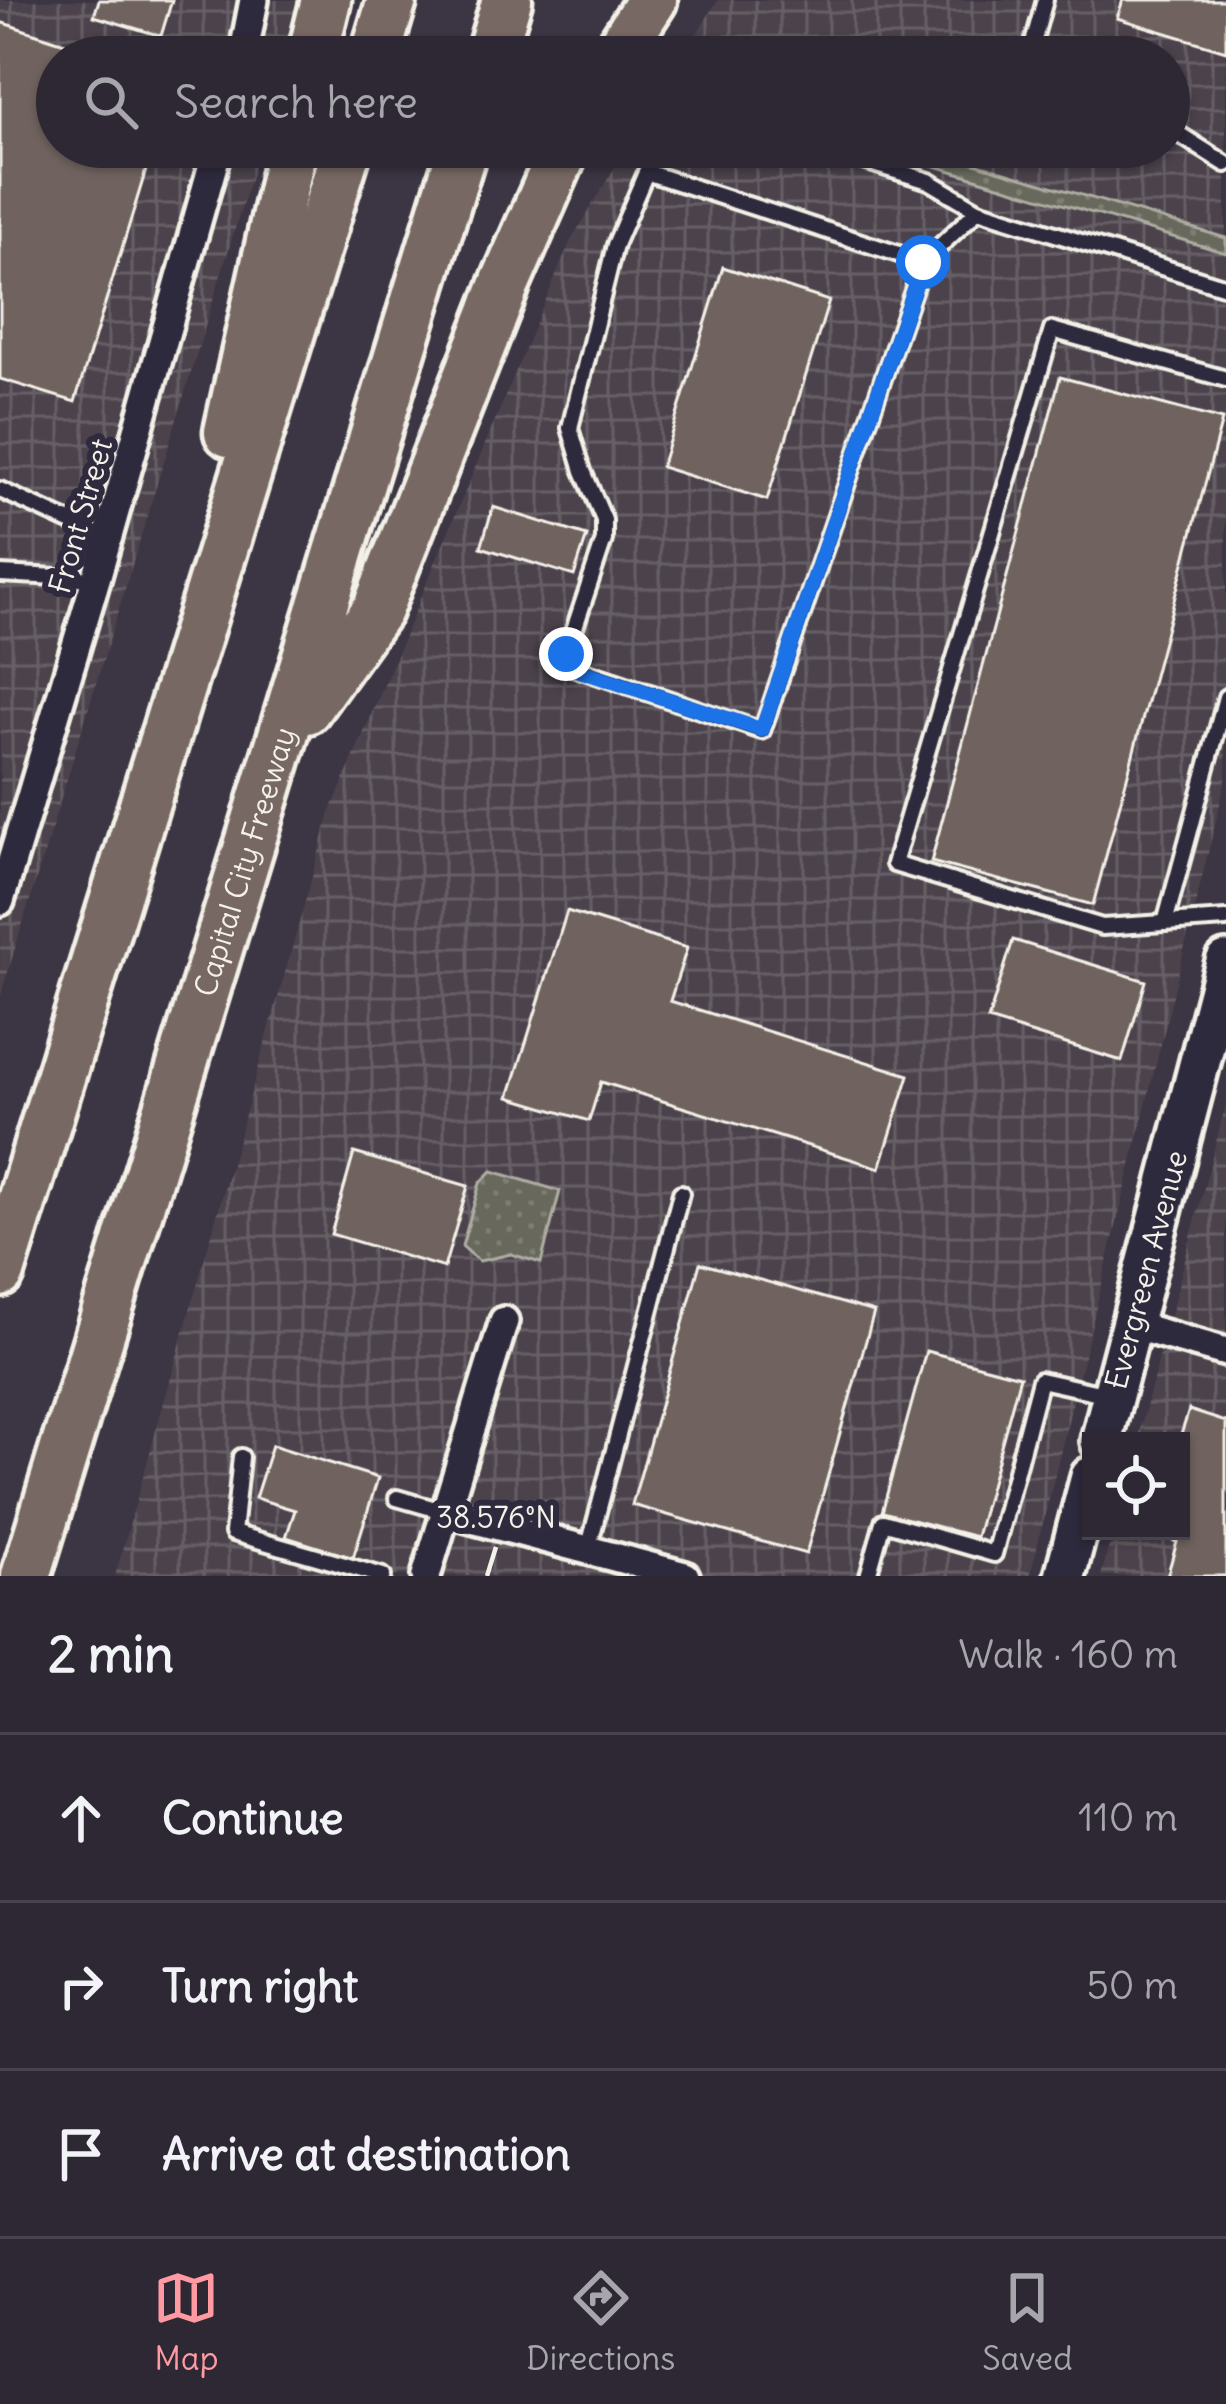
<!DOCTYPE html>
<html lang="en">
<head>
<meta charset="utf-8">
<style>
  body { margin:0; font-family:Delius,sans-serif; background:#39343f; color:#f1f3f6 }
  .controls { position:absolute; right:36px; bottom:36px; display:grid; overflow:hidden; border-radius:0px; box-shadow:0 3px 9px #0004 }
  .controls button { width:108px; height:108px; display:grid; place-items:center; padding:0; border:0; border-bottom:3px solid #48444e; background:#2d2833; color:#f1f3f6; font:60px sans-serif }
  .stop { position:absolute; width:36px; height:36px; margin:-27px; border:9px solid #1a73e8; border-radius:50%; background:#fff }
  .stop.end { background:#1a73e8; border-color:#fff; box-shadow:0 3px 12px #0008 }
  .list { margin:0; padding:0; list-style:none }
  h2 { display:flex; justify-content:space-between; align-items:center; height:156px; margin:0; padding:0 48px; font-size:51px }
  h2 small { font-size:39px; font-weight:400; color:#a7a6ac }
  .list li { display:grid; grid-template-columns:78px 1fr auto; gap:36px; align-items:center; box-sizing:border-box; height:168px; padding:0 48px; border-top:3px solid #48444e }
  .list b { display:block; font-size:45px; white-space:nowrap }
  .list em { font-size:39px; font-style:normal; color:#a7a6ac }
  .icon { flex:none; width:66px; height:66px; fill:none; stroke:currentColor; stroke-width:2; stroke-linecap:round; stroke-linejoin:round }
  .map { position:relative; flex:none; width:1226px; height:1576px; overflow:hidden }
  .search { position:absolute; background:#2d2833; box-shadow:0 3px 9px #0004; left:36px; right:36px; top:36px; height:132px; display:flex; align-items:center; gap:30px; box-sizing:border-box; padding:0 42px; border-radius:66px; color:#a7a6ac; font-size:45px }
  .sheet { height:660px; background:#2d2833 }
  nav { display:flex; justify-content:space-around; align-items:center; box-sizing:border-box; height:168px; border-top:3px solid #48444e; background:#2d2833; font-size:33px; color:#a7a6ac }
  nav a { display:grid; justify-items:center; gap:6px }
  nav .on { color:#ff9aa2 }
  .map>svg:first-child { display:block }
</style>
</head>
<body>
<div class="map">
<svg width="1226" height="1576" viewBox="0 0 1226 1576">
  <defs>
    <pattern id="industrial-grid" width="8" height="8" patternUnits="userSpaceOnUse" patternTransform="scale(3)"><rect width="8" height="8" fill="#4b434c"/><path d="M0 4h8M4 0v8" fill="none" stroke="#665f66"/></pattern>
    <pattern id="grass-dots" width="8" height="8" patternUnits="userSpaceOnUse" patternTransform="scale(3)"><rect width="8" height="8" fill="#67695b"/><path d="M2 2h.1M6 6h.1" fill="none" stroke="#7d7f73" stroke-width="1.8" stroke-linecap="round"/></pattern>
  </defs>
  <rect width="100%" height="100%" fill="#3c3544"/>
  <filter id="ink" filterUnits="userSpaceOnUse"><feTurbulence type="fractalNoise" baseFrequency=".00833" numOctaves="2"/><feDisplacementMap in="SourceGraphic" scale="24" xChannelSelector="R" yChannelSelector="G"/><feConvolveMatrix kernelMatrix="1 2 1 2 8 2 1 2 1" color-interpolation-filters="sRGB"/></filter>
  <g filter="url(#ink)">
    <g fill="url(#industrial-grid)">
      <path d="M0,0H304V4L288,57H57V147H260L0,998Z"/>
      <path d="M718,0H1226V780L1030,1576H115L330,813L570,242L627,147H1169V57H682Z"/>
      <path d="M1226,1104V1576H1101L1113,1531H1181V1441H1137Z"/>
    </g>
    <g fill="url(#grass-dots)" stroke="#aeada2" stroke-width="3">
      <path d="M872,147H921L1226,238V253Z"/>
      <path d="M492,1171L560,1191L541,1263L511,1254L479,1261L462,1246L480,1183Z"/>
    </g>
    <g fill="#6f635f" stroke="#f4f1e8" stroke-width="3">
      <path d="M99,0H172L161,36L94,16Z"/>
      <path d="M1123,0H1226V51L1117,18Z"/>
      <path d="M0,22L108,57H57V147H153L75,402L0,379Z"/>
      <path d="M723,267L829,301L767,500L661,467Z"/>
      <path d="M1060,377L1222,420L1093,905L931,862Z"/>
      <path d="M493,507L587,536L574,576L481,547Z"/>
      <path d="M567,911L687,948L670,1001L909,1075L880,1168L601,1082L589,1121L509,1097Z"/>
      <path d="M1013,940L1146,981L1122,1061L988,1020Z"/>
      <path d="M354,1153L468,1186L444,1268L331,1234Z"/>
      <path d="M700,1263L874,1312L806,1554L632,1505Z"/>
      <path d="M926,1351L1020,1376L976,1537L882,1512Z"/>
      <path d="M1189,1410L1226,1422V1576H1167L1177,1542L1141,1531H1181L1179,1441Z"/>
      <path d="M272,1445L378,1478L353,1558L286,1537L295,1510L255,1498Z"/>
    </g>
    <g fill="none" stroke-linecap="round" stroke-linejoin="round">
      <defs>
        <g id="lane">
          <path d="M1045,0L1033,43L1056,57"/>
          <path d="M1169,128L1226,164"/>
          <path d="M657,147L615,245L570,428L583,471L604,520V540L566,654L570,666L762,731L923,262L978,210L1226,287"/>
          <path d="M818,147L929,181L978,210"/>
          <path d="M646,172L923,262"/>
          <path d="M1226,379L1052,330L894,864L1102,927L1226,919"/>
          <path d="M0,490L107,539"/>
          <path d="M0,574L96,579"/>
          <path d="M1165,923L1226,697"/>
          <path d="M241,1457L233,1533L383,1576"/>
          <path d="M397,1498L446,1512"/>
          <path d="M588,1550L681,1193"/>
          <path d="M868,1576L883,1522L994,1554L1040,1380L1108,1395"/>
        </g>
        <g id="street">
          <path d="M243,57L254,0"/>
          <path d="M0,901L96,579L218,147"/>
          <path d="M1132,1325L1226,1352"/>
          <path d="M446,1512L685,1576"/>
          <path d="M426,1576L504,1321"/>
        </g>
        <g id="secondary">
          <path id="s1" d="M1101,1441L1226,962"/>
          <path d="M1065,1576L1091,1477"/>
        </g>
        <g id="highway">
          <path d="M312,57L326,0"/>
          <path d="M375,57L392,0"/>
          <path d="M490,57L507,0"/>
          <path d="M615,57L652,0"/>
          <path d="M229,432L292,147"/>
          <path d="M306,709L377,610L505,284L565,147"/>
          <path d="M0,1272L347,147"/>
          <path id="s2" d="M26,1576L463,147"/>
        </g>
      </defs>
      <use href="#lane" stroke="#f4f1e8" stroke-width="22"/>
      <use href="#street" stroke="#f4f1e8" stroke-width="36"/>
      <use href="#secondary" stroke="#f4f1e8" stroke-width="48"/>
      <use href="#highway" stroke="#f4f1e8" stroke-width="57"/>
      <use href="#lane" stroke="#2f2a3d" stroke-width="14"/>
      <use href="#street" stroke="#2f2a3d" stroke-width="27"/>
      <use href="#secondary" stroke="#2f2a3d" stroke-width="39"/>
      <use href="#highway" stroke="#776864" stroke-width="48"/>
    </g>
  </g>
  <g fill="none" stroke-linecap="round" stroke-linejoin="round" filter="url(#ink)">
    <path stroke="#1a73e8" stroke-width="15" d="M566,654L569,667L762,730L923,262"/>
  </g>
  <path fill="none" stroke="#f4f1e8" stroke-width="4.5" d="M487,1576L496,1547"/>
  <g text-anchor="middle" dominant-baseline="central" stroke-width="12" stroke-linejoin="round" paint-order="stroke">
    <g font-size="30" fill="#f4f1e8" stroke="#2f2a3d">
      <text transform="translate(80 516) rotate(-74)">Front Street</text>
      <text stroke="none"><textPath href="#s2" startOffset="747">Capital City Freeway</textPath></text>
      <text stroke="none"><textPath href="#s1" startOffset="177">Evergreen Avenue</textPath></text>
    </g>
  </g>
  <g font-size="30" text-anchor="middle" fill="#f4f1e8" stroke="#2f2a3d" stroke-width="12" stroke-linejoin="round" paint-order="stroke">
    <text x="496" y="1528">38.576°N</text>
  </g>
</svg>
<div class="controls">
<button><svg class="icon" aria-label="locate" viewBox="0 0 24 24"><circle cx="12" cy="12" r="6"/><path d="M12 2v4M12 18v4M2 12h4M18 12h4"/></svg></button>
</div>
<div class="stop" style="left:923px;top:262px"></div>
<div class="stop end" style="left:566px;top:654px"></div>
<div class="search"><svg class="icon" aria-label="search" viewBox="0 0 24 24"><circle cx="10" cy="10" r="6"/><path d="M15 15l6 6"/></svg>Search here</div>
</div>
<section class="sheet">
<h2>2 min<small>Walk · 160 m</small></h2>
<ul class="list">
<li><svg class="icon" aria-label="ahead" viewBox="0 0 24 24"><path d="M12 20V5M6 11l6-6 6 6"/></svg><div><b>Continue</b></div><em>110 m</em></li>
<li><svg class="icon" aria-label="right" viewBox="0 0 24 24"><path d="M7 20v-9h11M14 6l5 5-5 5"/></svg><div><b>Turn right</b></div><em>50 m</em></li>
<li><svg class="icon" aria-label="arrive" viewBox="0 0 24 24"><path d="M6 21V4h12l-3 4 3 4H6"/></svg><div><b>Arrive at destination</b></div></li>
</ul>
</section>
<nav>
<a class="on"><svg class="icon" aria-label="map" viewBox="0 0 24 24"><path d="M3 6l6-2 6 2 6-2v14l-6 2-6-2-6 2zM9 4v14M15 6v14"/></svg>Map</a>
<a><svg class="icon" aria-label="directions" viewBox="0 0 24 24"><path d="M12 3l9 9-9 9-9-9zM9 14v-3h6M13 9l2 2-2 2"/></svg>Directions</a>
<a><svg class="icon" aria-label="saved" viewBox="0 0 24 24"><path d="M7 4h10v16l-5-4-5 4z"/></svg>Saved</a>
</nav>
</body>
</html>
